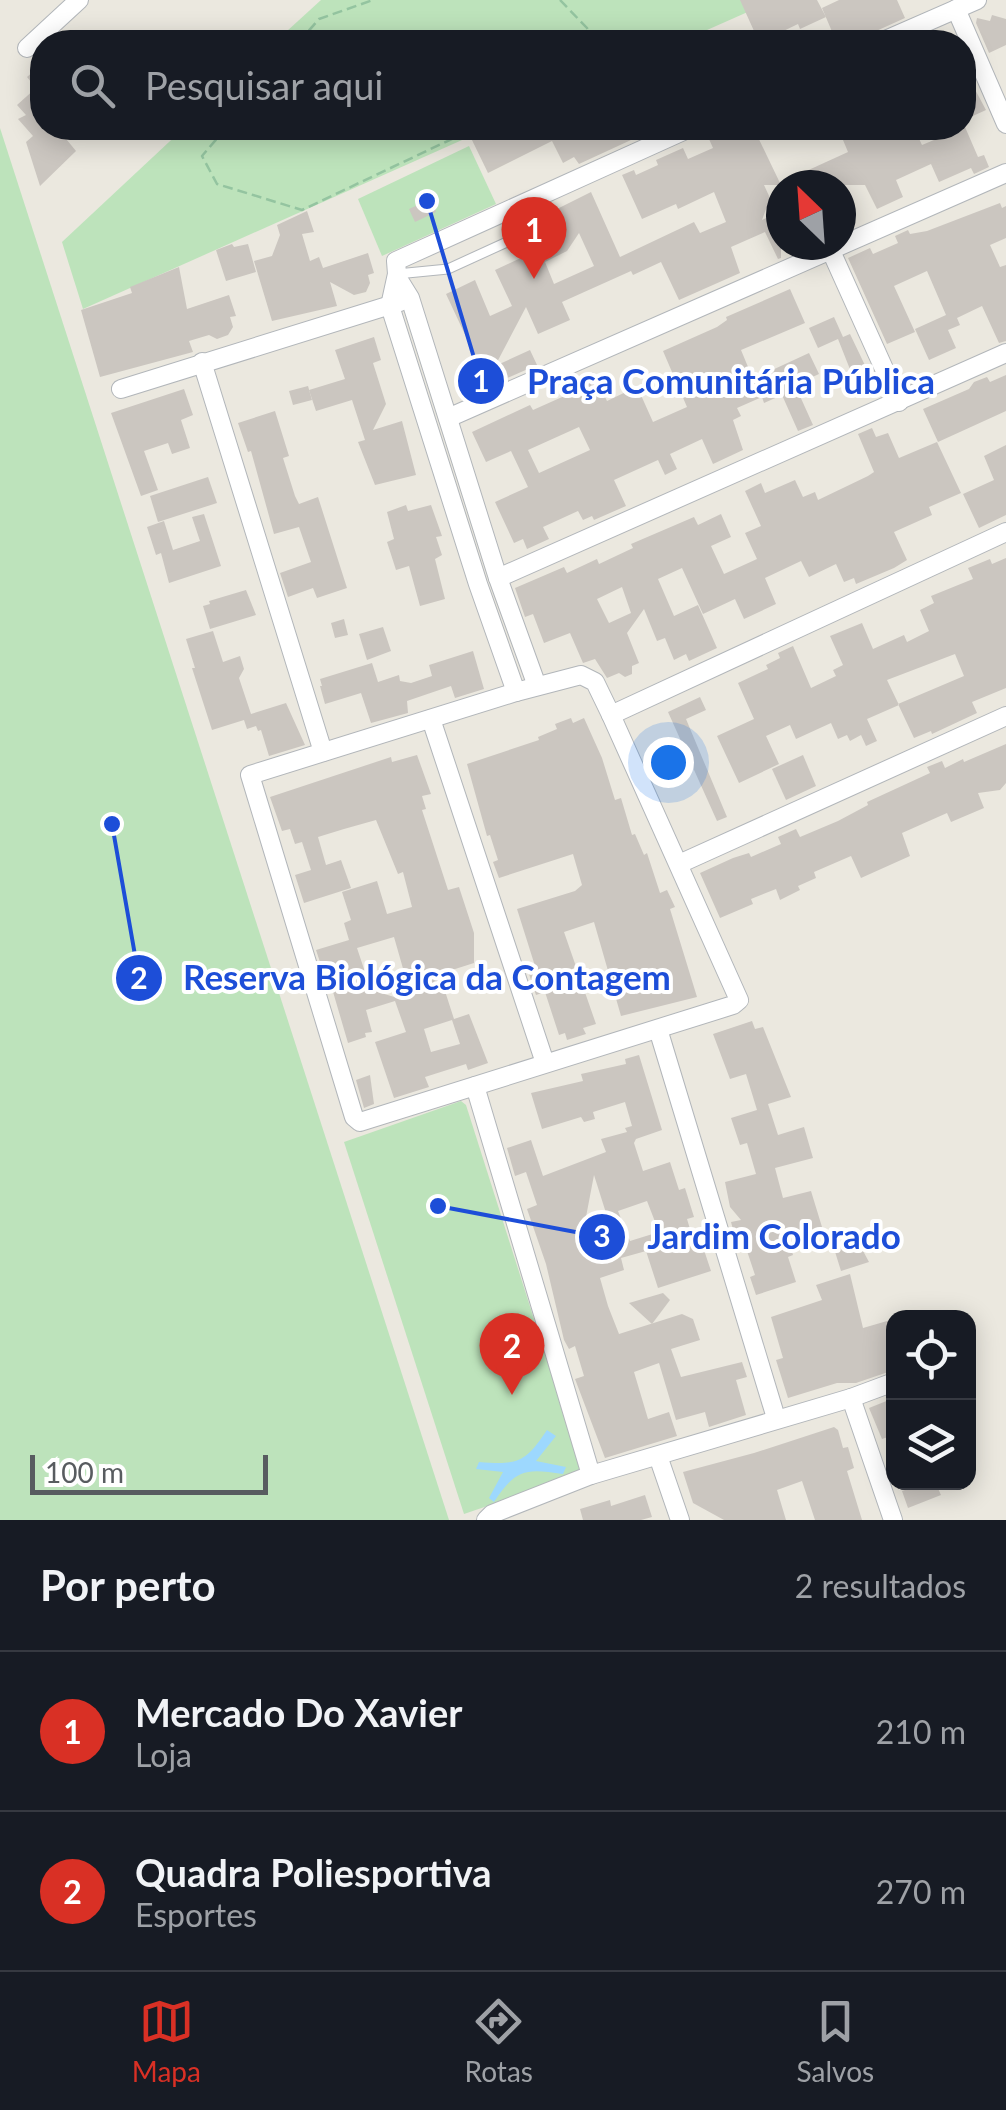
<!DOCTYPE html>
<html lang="pt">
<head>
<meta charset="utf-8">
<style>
  body { margin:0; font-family:Lato,sans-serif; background:#242831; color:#f1f3f6 }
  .controls { position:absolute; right:30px; bottom:30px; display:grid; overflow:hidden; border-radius:20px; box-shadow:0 5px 25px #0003 }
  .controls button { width:90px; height:90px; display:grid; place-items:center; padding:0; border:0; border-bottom:2px solid #363941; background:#171b24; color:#f1f3f6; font:50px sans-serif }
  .compass { position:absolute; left:766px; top:170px; width:90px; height:90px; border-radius:50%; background:#171b24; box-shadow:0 5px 25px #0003; rotate:335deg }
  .scale { position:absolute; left:30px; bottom:25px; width:238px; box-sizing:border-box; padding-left:10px; border:5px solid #585c60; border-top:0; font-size:28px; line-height:35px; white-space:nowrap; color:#585c60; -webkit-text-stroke:8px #fff; paint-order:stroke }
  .you { position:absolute; left:668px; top:762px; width:35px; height:35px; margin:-25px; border:8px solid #fff; border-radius:50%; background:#1a73e8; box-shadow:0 0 0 15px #1a73e833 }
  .badge { display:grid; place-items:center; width:65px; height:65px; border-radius:50%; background:#d93025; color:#fff; font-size:32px; font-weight:700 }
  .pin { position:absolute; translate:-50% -82px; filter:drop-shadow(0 2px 5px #0008) }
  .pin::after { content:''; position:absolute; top:52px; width:35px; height:30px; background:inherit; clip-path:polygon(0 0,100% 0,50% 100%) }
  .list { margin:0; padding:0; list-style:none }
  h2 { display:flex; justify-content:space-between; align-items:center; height:130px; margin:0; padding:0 40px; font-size:42px }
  h2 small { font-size:32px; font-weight:400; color:#9ea1a6 }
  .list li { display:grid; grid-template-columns:65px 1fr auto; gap:30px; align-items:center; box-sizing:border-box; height:160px; padding:0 40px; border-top:2px solid #363941 }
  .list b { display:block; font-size:38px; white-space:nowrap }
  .list p { margin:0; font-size:32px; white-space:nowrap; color:#9ea1a6 }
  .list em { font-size:32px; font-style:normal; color:#9ea1a6 }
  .icon { flex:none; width:55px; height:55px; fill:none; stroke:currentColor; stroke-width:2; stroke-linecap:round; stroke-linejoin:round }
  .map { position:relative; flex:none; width:1006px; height:1520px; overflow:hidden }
  .search { position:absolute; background:#171b24; box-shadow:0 5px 25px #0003; left:30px; right:30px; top:30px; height:110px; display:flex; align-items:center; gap:25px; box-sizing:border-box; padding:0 35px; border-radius:40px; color:#9ea1a6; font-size:38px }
  .sheet { height:450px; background:#171b24 }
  nav { display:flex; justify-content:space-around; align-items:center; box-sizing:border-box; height:140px; border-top:2px solid #363941; background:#171b24; font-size:28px; color:#9ea1a6 }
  nav a { display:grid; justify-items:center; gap:5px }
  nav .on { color:#d93025 }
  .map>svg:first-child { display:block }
</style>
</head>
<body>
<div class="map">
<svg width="1006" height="1520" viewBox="0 0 1006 1520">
  <rect width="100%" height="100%" fill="#ebe8df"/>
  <g fill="#bde3bb">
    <path d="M321,0H775L680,42H275Z"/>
    <path d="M0,128L449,1520H0Z"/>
    <path d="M184,128H489L83,309L62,242Z"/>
    <path d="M469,146L496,204L382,256L358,199Z"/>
    <path d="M461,1101L466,1105L581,1467L580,1474L464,1514L344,1142Z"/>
  </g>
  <path fill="#9dd8fe" d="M547,1430L556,1436L536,1461L566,1467L563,1474C525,1468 516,1469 494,1502L489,1498L503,1472L476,1469L479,1462C518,1465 525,1463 547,1430Z"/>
  <g fill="#cbc6c0" fill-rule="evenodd">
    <path d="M740,0H817L826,17L800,29L798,24L771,37L773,42H759Z"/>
    <path d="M839,0H897L905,18L874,32L856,37L854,33L836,41L822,8Z"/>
    <path d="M992,15L1006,19V45L989,53L976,23L977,18L990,21Z"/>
    <path d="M42,64V128H57L76,151L40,186L26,142L33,136L18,119L26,115L17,105L36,88L27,77Z"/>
    <path d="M964,69L986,110L964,120Z"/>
    <path d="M965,127L978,157L984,155L989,167L974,174L971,168L939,182L931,164L896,180L903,197L877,209L865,185H764L770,198L762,220L781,211V258L778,259L765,232L731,247L740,273L679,300L661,262L633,275L631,271L562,302L570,320L538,334L526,307L495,366L530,350L537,365L489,386L446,294L475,280L490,316L512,306L495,270L540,249L529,223L591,192L620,257L694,222L700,233L726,222L714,192L678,209L676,204L642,219L622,175L634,170L636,175L658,165L656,160L683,148L688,159L713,148L709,139L722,134L723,138L754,129L780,183L848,152L838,128H914L922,145ZM579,233L594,266L554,284L545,262L567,251Z"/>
    <path d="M497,128H626L631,140L579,164L574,157L563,163L552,141L488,173L471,138Z"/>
    <path d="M431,199L436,212L415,222L409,209Z"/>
    <path d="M1000,203L1002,208L1006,206V238L990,245L1000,267L1006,265V341L999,343L982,306L957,318L960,325L948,330L956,348L929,360L915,329L946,315L927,271L894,286L915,332L887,344L848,258L870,248L873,254L898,243L895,236L908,230L910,234L927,231Z"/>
    <path d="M307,211L314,232L302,234L310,261L319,257L323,268L368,253L374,273L368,275L370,283L366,292L354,295L330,282L337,306L272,321L254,261L272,256L280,235L277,225Z"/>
    <path d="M232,244L234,247L248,244L256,272L226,281L216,250Z"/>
    <path d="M179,267L187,309L229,295L236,316L230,317L233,327L228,335L217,339L209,335L189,341L193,352L100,377L81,310L132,293L130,287Z"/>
    <path d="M790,289L805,323L741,350L753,379L809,353L819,374L795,385L813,425L798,431L782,395L764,403L762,397L737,408L741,416L733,420L743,450L713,464L702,439L670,454L677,469L665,475L658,460L614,480L626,506L594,520L592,516L583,520L578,511L543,527L549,539L527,549L523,539L514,543L495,502L528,487L511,451L486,462L472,432L530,405L533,410L580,389L576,380L593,372L607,401L630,390L633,397L640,393L653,422L687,407L663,351L717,327L727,320L726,317ZM579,427L590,450L539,473L528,450Z"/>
    <path d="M834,317L843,337L850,334L872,380L857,387L838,339L818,348L809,328Z"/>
    <path d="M374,337L381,360L373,363L386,404L373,430L402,421L416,475L375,485L358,442L365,440L352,400L316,411L309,390L345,379L335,350Z"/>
    <path d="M1006,375V411L938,442L923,409L969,389L974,382L987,377L990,382Z"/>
    <path d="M308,386L312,400L293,405L289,391Z"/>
    <path d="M184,389L193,415L181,420L190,448L172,454L168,443L144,451L158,490L141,496L111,413Z"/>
    <path d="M275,411L289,456L283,458L295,496L299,504L318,497L347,588L317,598L313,588L288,597L280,573L311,562L299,527L274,534L251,451L248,452L238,423Z"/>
    <path d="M872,428L876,437L888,433L899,458L937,442L961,493L929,507L932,515L894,532L907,560L894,568L856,584L854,578L844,582L836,564L809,577L801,561L765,578L776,604L744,619L735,599L703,614L682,568L658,579L674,616L698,605L717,648L689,661L686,654L674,660L665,638L657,641L644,609L627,633L639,663L632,666V674L625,677L619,673L607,678L595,659L583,663L570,633L544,643L533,614L525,617L515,588L564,567L567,573L597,559L599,564L633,548L631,544L694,517L698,525L721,514L731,537L711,546L724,574L757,559L745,533L761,526L745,491L761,483L765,493L795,480L803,497L815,492L818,500L868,476L874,472L858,434ZM622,587L631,613L609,623L597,599Z"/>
    <path d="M1006,445V515L979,528L963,494L994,480L984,456Z"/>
    <path d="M208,477L217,503L158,522L150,496Z"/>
    <path d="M406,505L408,511L431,505L442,536L436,537L442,555L435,559L445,599L420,606L409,566L396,570L387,542L394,539L387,512Z"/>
    <path d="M204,514L221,566L169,583L161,553L156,555L147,527L164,521L173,550L200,541L192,517Z"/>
    <path d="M1006,558V688L972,702L977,713L932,734L931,731L914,738L898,704L964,676L955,654L887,680L899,705L867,719L877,741L866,746L861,735L850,741L847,735L838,739L831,723L796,739L790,725L766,736L779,764L739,783L717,736L754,719L738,683L768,669L766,665L780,658L778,653L793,646L811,688L836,676L833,670L843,665L830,636L862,623L873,649L904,635L907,642L929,631L920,610L934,603L931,596L973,579L968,568L990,559L992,564Z"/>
    <path d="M246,590L256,615L210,629L203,606L210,604L209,601Z"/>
    <path d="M344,619L348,635L335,638L331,623Z"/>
    <path d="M383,627L391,651L367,660L359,634Z"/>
    <path d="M213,631L223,662L240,656L244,669L239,678L251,714L286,703L305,745L269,756L261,730L258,731L256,726L247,729L244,720L212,730L192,668H195L186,639Z"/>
    <path d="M473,651L484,689L455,698L451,686L407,701L408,713L371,723L361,693L325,704L320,686H322L320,679L372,663L378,682L399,675L400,681L411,683L432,676L429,665Z"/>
    <path d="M700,697L706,710L686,719L727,817L717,821L668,712Z"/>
    <path d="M571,718L573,723L584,718L602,758L615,800L621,798L632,835L635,834L644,855L647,853L660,893L667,890L675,907L670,909L697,997L621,1016L594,922L564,932L596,1024L583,1028L586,1034L567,1040L565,1033L559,1035L545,992L536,995L527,968L535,966L517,909L575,891L582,885L573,854L499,878L493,862L498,860L490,835L487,836L467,764L539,740L538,737L557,729L555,724Z"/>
    <path d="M1006,744V783L1000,790L978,793L984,808L951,822L947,813L902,833L910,856L861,878L851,856L814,872L816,878L798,886L800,890L780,900L776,889L751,899L753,904L720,918L700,873L733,858L749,853L751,857L781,844L778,837L796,829L800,837L838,821L868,805L867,802L930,773L927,767L942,761L945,768L963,759L964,762Z"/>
    <path d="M417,755L431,794L422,796L426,809L422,810L448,890L459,887L474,933V963L452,970L455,981L443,985L454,1019L469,1014L488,1063L468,1070L466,1064L425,1077L429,1087L394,1098L375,1042L406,1032L395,1001L366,1010L372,1032L365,1033L366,1037L348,1043L324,961L320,962L316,950L349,940L344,923L351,920L342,892L377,881L387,914L412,907L403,872L398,874L376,820L344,829L318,837L326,865L341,860L351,888L304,903L295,875L311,870L302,842L295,844L290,829L282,831L270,797L391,757L392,762ZM394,937L406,979L396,983L401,999L371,990L357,948ZM452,1020L460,1044L431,1052L424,1029Z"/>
    <path d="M803,755L816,786L786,800L772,769Z"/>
    <path d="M752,1021L755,1029L763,1027L791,1097L768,1104L778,1135L804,1127L813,1158L775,1168L783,1198L811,1191L822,1227L788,1238L793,1255L788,1257L796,1282L756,1295L750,1277L755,1275L743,1239L735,1237L731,1222L741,1220L730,1207L725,1182L756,1174L747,1143L740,1145L731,1118L757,1110L746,1074L730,1079L713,1034Z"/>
    <path d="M639,1055L662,1130L636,1139L634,1143L643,1171L670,1162L679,1190L685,1188L694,1217L687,1219L696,1249L703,1247L711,1271L658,1288L646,1251L621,1258L624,1270L600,1278L608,1306L619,1334L682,1314L693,1319L700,1340L671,1349L681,1377L742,1362L747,1377L736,1380L746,1415L709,1427L705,1412L676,1420L659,1363L634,1372L648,1419L669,1412L677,1436L605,1458L575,1379L584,1376L575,1346L569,1349L564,1340L546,1264L527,1209L537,1205L526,1172L515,1176L507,1148L531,1140L543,1176L606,1152L601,1139L627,1132L625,1128L632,1126L625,1102L593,1112L595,1119L584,1122L581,1117L542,1129L531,1093L583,1081L581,1074L626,1064L625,1059ZM594,1175L612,1232L581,1243ZM647,1201L659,1232L630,1241L618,1211Z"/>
    <path d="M370,1075L374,1104L364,1108L356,1080Z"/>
    <path d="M845,1238L849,1252L862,1249L869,1262L841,1271L832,1242Z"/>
    <path d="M850,1274L863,1328L894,1319V1370L856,1383H837L788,1398L776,1360L783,1358L771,1317L822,1300L816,1285Z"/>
    <path d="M663,1293L670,1300L652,1324L629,1303Z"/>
    <path d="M894,1398V1435L882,1439L869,1408Z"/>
    <path d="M834,1427L838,1430L843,1448L848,1447L854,1468L847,1471L862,1520H815L802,1481L777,1490L786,1520H724L693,1503L683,1472L754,1453Z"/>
    <path d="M902,1482H935L941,1495L908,1508L902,1491L905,1490Z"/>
    <path d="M645,1495L652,1517L641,1520H583L580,1509L610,1500L611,1506Z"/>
  </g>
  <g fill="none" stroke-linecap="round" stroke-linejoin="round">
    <defs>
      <path id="lane" d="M397,274L448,269L520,236"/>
      <g id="street">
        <path d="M956,9L1006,124"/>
        <path d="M881,42L977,0"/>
        <path d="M27,48L79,0"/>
        <path d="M831,251L899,402"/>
        <path d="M397,277L410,298L498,578L537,686"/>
        <path d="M202,362L323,752"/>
        <path d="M121,389L400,302"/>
        <path d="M448,418L1006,173"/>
        <path d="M498,578L1006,353"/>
        <path d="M581,675L595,682L611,715L739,1000L733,1005L360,1122L354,1117L250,775L516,692Z"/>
        <path d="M516,692L478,584L390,306L397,274L396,261L690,128"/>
        <path d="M611,715L1006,532"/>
        <path d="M431,719L545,1063"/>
        <path d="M679,864L1006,716"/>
        <path d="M658,1029L776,1418"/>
        <path d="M475,1086L591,1475"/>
        <path d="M851,1398L894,1382"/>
        <path d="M658,1456L680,1520"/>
        <path d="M486,1520L492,1514L591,1475L851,1398L893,1520"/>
      </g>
    </defs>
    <use href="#lane" stroke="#b2b6ba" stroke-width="11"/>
    <use href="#street" stroke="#b2b6ba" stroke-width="20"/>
    <g stroke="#94c4a0" stroke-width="2.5" stroke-dasharray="10 5" stroke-linecap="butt">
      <path d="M560,0L587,28L593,42"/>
      <path d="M299,42L319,19L373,0"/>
      <path d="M226,128L202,156L217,184L302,210L475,128"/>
    </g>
    <use href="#lane" stroke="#fff" stroke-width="9"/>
    <use href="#street" stroke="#fff" stroke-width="18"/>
  </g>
  <path fill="none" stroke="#1d4ed8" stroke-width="4" d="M427 201L481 381M112 824L139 978M438 1206L602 1237"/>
  <g fill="#1d4ed8" stroke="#fff" stroke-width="4">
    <circle cx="427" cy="201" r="10"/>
    <circle cx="112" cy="824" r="10"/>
    <circle cx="438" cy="1206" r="10"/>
    <circle cx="481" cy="381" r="25"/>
    <circle cx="139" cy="978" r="25"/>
    <circle cx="602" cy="1237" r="25"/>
  </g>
  <g font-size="30" text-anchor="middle" font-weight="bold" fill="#fff">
    <text x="481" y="392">1</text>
    <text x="139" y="989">2</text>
    <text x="602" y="1247">3</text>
  </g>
  <g font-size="35" text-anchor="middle" font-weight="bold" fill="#1d4ed8" stroke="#fff" stroke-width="8" stroke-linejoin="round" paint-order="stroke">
    <text x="731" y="394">Praça Comunitária Pública</text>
    <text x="427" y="990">Reserva Biológica da Contagem</text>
    <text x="774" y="1249">Jardim Colorado</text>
  </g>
</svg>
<div class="controls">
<button><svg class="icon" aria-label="locate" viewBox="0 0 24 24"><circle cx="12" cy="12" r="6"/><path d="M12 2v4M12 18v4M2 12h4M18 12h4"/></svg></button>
<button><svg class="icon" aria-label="layers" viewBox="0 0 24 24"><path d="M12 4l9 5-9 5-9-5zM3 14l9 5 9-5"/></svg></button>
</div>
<svg class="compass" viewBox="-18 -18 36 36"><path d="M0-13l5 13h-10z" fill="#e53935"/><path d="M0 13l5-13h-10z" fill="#9ea1a6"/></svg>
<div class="scale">100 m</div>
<div class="you"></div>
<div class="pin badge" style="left:534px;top:279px">1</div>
<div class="pin badge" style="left:512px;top:1395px">2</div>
<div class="search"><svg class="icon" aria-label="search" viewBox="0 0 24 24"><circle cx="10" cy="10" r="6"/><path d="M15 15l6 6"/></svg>Pesquisar aqui</div>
</div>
<section class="sheet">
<h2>Por perto<small>2 resultados</small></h2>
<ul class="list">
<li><span class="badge">1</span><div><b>Mercado Do Xavier</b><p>Loja</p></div><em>210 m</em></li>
<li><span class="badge">2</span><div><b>Quadra Poliesportiva</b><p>Esportes</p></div><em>270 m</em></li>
</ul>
</section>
<nav>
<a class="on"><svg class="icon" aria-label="map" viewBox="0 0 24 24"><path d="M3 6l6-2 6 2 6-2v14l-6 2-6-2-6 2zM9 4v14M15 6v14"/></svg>Mapa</a>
<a><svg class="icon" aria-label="directions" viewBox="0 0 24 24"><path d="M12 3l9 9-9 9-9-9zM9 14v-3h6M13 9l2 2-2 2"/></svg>Rotas</a>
<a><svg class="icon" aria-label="saved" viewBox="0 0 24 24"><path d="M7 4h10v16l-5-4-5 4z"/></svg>Salvos</a>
</nav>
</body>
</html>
